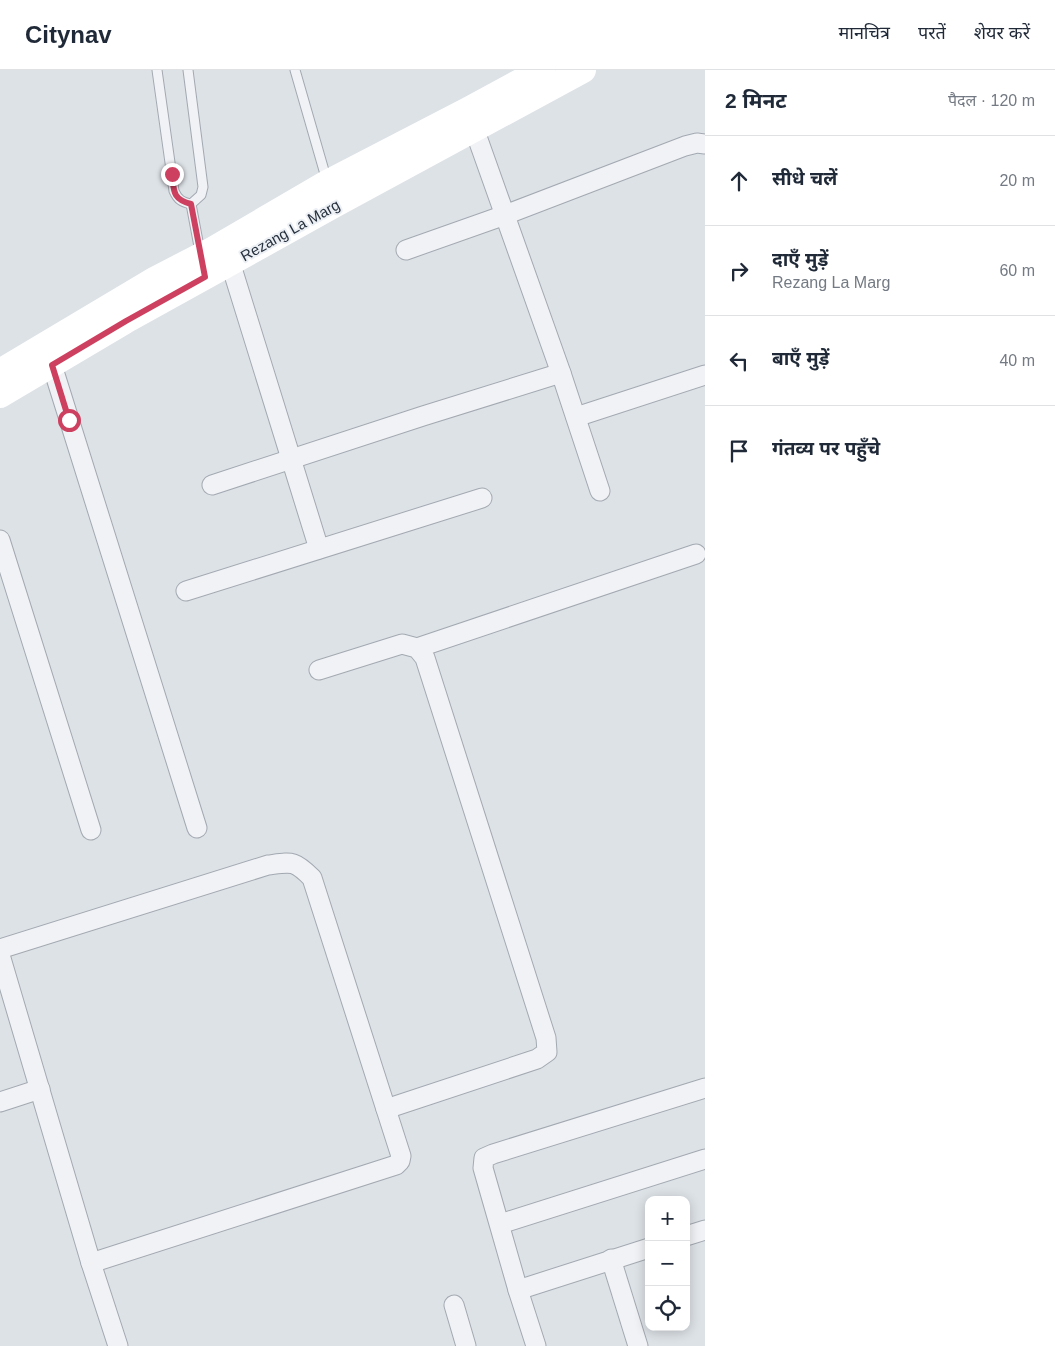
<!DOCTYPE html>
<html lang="hi">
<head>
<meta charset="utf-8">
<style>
  body { margin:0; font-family:Helvetica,"Noto Sans Devanagari",sans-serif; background:#f2f2f3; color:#1f2937 }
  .controls { position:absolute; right:15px; bottom:15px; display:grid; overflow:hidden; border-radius:10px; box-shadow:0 2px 12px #0003 }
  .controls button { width:45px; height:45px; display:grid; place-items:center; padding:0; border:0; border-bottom:1px solid #e0e1e3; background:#fff; color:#1f2937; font:25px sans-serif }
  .stop { position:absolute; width:15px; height:15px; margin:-11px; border:4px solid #ce405f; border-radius:50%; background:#fff }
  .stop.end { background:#ce405f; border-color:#fff; box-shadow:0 1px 5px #0008 }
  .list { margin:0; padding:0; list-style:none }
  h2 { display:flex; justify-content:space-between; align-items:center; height:65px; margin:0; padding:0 20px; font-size:21px }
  h2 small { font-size:16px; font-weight:400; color:#747a83 }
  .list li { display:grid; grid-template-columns:32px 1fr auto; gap:15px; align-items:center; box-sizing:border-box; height:90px; padding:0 20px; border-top:1px solid #e0e1e3 }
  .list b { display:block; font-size:19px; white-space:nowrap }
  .list p { margin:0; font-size:16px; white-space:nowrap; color:#747a83 }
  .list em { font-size:16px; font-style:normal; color:#747a83 }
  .icon { flex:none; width:28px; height:28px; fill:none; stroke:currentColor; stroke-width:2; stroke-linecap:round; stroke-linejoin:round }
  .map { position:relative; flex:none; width:705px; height:1276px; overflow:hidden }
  header { display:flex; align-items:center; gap:30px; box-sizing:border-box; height:70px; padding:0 25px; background:#fff; border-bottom:1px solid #e0e1e3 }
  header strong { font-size:24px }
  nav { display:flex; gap:28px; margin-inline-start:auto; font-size:18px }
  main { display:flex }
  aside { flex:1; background:#fff }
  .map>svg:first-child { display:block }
</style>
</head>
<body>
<header>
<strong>Citynav</strong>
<nav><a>मानचित्र</a><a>परतें</a><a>शेयर करें</a></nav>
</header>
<main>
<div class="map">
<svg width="705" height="1276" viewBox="0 0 705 1276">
  <rect width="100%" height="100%" fill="#dde2e7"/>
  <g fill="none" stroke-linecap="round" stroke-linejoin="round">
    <defs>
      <g id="lane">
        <path d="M157,0L174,121C178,130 182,132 191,134"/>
        <path d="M188,0L203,117L201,125L191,134"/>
        <path d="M295,0L327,111"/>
        <path d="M191,134L200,182"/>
      </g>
      <g id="street">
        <path d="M470,47L561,303L600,421"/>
        <path d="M406,180L505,145L685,76L697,73L705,74"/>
        <path d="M227,182L319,479"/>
        <path d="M52,295L197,758"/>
        <path d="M576,347L705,305"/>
        <path d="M212,415L423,346L561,303"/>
        <path d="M0,470L91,760"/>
        <path d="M186,521L482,428"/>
        <path d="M417,578L696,484"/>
        <path d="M319,600L402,574L417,578L425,588L546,968L547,982L537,989L386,1039"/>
        <path d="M0,879L268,795C292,792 294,790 312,808L401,1086L400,1091L396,1095L91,1193"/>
        <path d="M0,885L91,1193L118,1276"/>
        <path d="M0,1032L40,1019"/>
        <path d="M500,1154L705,1089"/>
        <path d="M686,1166L705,1160"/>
        <path d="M611,1189L638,1276"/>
        <path d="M518,1220L649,1178"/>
        <path d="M454,1235L466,1276"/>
        <path d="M536,1276L518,1220L483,1098L484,1088L493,1084L705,1018"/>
      </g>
    </defs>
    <use href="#lane" stroke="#a3a9b1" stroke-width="11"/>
    <use href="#street" stroke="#a3a9b1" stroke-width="21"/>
    <use href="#lane" stroke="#f0f2f5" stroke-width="9"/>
    <use href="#street" stroke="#f0f2f5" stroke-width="19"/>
    <g stroke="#fff" stroke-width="26">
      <path d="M0,302L156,209L214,179L327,113L468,40L542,0"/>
      <path d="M0,325L125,251L334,135L583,0"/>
    </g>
  </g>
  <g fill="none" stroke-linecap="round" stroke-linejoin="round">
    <path stroke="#ce405f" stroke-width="6" d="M69,350L52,295L126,251L205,207L191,134C172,129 174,121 172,104"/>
  </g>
  <g text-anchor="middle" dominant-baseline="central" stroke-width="4" stroke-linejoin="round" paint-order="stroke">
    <g font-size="15" fill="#27313e" stroke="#ecf0f5">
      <text transform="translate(290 160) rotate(-29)">Rezang La Marg</text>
    </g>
  </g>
</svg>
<div class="controls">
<button>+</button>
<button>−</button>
<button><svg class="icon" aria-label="locate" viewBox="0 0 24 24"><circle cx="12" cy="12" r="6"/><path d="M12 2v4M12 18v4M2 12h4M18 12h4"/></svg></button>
</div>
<div class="stop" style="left:69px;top:350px"></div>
<div class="stop end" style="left:172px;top:104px"></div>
</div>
<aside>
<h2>2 मिनट<small>पैदल · 120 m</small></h2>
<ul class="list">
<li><svg class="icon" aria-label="ahead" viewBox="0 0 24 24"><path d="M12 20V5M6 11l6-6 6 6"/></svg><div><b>सीधे चलें</b></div><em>20 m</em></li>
<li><svg class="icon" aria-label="right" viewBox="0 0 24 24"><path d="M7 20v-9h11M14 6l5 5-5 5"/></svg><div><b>दाएँ मुड़ें</b><p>Rezang La Marg</p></div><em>60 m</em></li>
<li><svg class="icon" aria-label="left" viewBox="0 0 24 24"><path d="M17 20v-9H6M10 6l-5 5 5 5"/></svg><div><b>बाएँ मुड़ें</b></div><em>40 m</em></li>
<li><svg class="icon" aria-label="arrive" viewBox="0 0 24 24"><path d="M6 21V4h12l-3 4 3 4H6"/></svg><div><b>गंतव्य पर पहुँचे</b></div></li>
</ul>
</aside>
</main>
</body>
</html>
